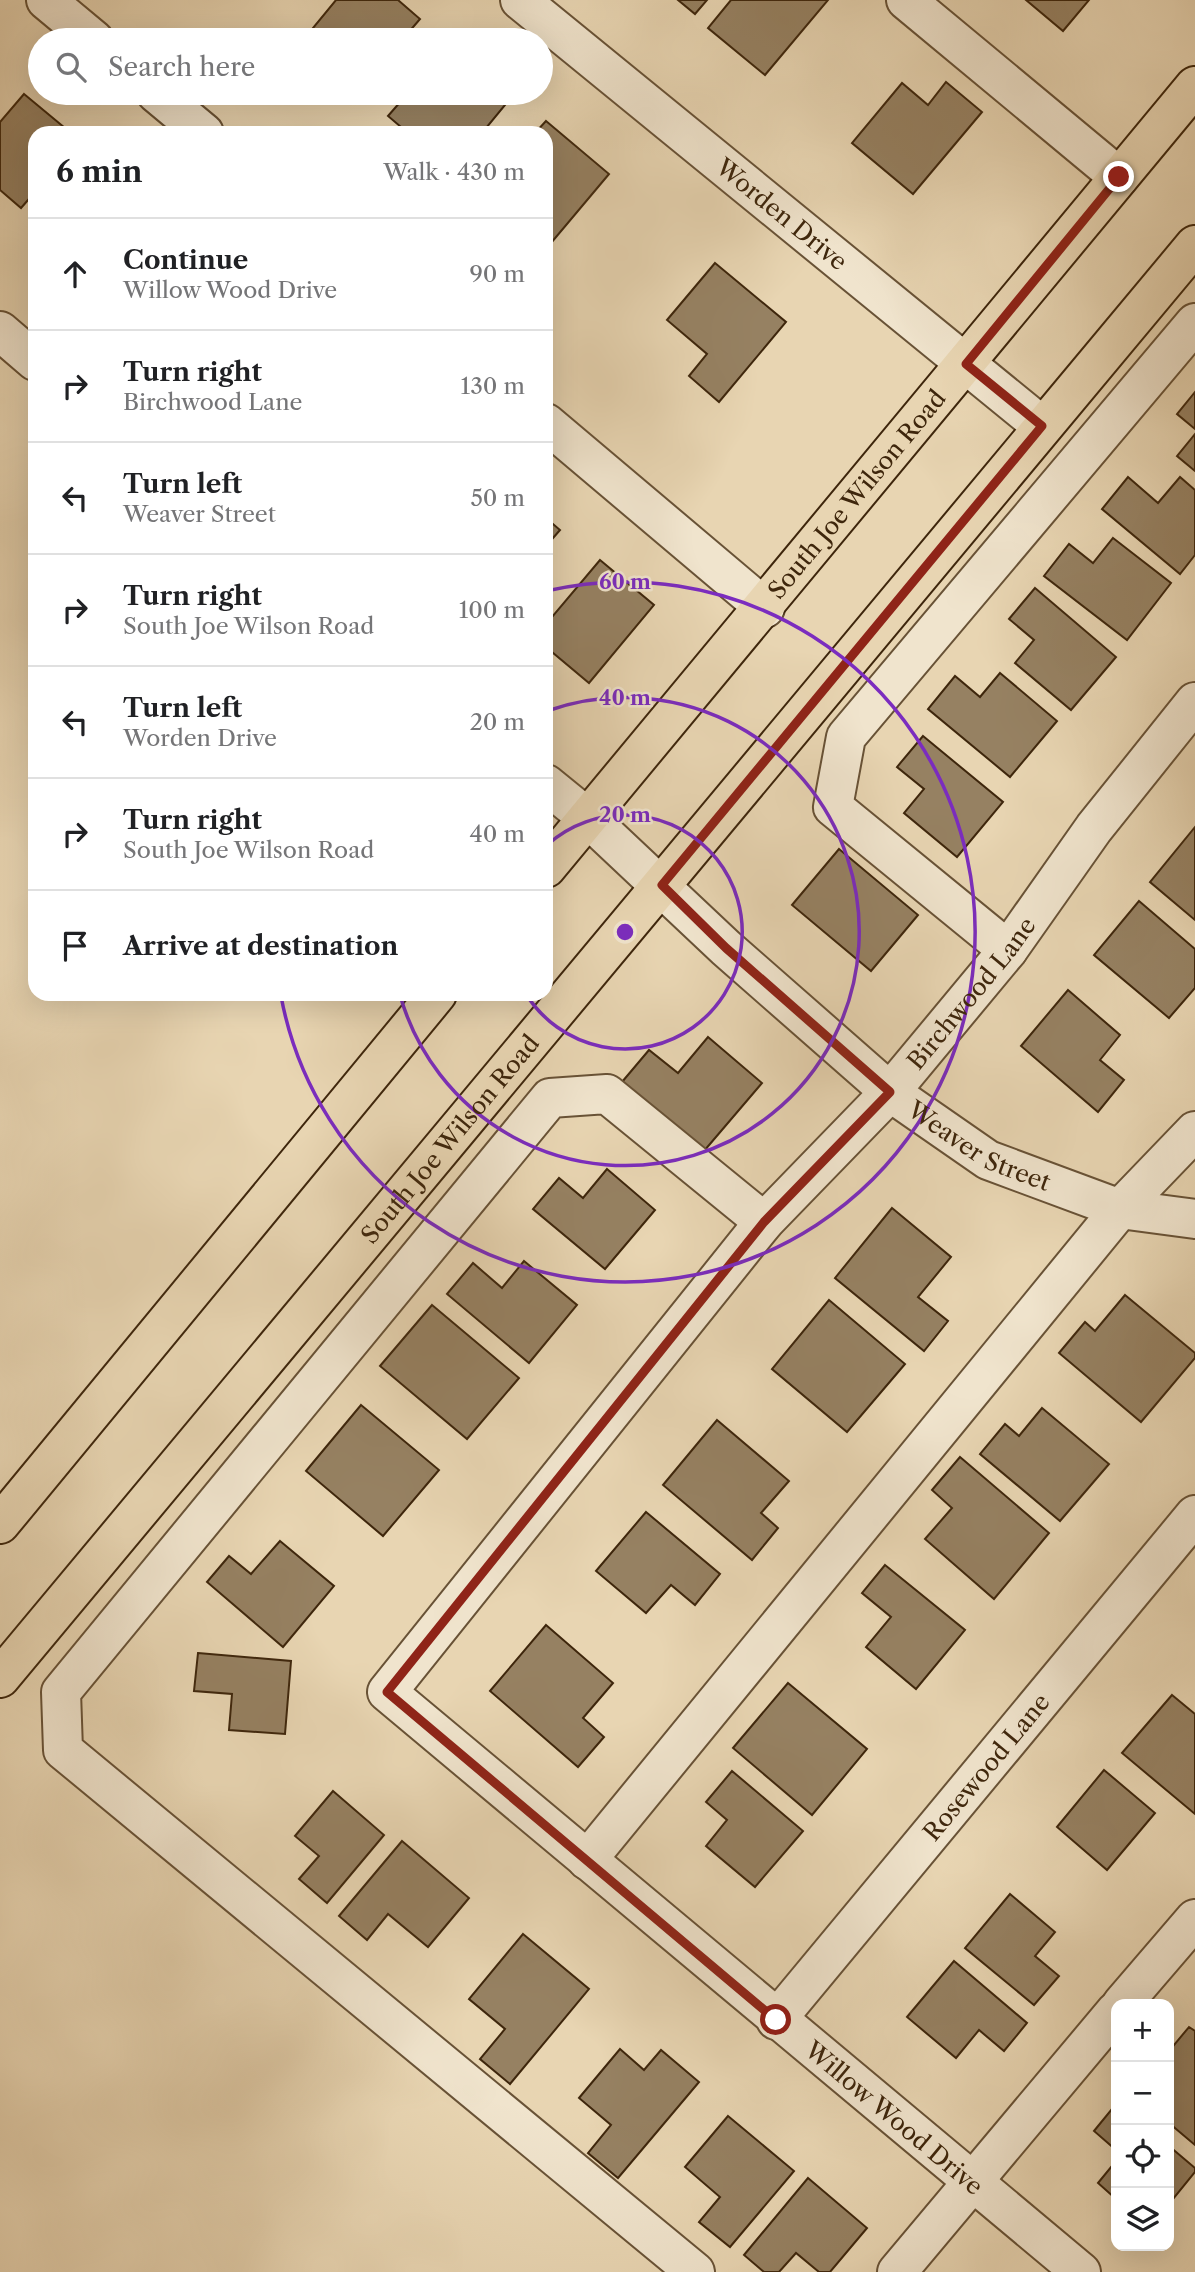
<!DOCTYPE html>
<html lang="en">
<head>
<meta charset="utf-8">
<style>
  body { margin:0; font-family:"Libre Caslon Text",serif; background:#f6f6f6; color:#202124 }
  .controls { position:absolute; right:21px; bottom:21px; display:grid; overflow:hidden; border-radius:14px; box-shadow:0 7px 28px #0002 }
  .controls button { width:63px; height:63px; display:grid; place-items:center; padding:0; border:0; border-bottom:2px solid #e0e0e0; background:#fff; color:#202124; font:35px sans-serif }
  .stop { position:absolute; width:21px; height:21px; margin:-16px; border:5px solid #8f2418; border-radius:50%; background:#fff }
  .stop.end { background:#8f2418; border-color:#fff; box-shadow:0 2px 7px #0008 }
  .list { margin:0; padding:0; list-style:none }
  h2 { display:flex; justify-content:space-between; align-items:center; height:91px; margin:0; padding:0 28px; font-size:30px }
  h2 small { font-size:23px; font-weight:400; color:#757577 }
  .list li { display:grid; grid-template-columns:46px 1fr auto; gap:21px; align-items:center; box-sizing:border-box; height:112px; padding:0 28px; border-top:2px solid #e0e0e0 }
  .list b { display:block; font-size:26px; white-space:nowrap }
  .list p { margin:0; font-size:23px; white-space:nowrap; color:#757577 }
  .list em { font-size:23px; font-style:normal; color:#757577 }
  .icon { flex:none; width:38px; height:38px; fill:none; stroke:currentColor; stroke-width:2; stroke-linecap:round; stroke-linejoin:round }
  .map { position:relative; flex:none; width:1195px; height:2272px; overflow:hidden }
  .search { position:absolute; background:#fff; box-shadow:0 7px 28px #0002; left:28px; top:28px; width:525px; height:77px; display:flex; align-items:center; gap:18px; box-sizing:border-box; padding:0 24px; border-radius:38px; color:#757577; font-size:26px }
  .panel { position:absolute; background:#fff; box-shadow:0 7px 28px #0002; left:28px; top:126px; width:525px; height:875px; border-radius:21px }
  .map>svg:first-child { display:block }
</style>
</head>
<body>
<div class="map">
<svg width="1195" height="2272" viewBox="0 0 1195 2272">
  <rect width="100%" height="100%" fill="#e8d5b2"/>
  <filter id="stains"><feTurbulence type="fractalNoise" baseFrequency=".00286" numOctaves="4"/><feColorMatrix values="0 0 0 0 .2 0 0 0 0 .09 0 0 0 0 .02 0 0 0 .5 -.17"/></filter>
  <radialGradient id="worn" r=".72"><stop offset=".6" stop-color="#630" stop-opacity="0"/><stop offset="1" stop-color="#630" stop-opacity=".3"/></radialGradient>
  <g fill="#968162" stroke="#3e260c" stroke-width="2">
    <path d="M336,0H398L420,19L402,40H316L308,34Z"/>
    <path d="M678,0H707L695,14Z"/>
    <path d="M731,0H828L765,75L708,28Z"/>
    <path d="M1026,0H1089L1063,31Z"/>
    <path d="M946,82L982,112L913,194L852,143L902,83L928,105Z"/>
    <path d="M408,93H513L514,94L482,133H408L388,116Z"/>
    <path d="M24,94L71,133H35V192L21,208L0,190V122Z"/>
    <path d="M546,121L609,174L546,249V133H535Z"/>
    <path d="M715,263L786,322L719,402L689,376L707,354L667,320Z"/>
    <path d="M1195,392V429L1177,414Z"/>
    <path d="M1195,434V471L1177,456Z"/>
    <path d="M1128,477L1158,503L1180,477L1195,490V555L1180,574L1102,509Z"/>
    <path d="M546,518L560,530L546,546Z"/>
    <path d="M1113,538L1171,583L1127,640L1044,576L1069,544L1093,563Z"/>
    <path d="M600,560L654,605L589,683L546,647V624Z"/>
    <path d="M1035,588L1116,657L1071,710L1015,663L1034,640L1009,619Z"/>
    <path d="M1000,673L1057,721L1010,777L928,709L955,676L980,697Z"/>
    <path d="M923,736L1003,802L957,857L904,813L924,789L897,767Z"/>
    <path d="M1195,827V920L1150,882Z"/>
    <path d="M839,849L918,915L871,971L792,905Z"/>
    <path d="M1139,901L1195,949V988L1169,1018L1094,955Z"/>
    <path d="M1068,990L1120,1035L1100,1060L1124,1080L1098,1112L1021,1046Z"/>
    <path d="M708,1037L762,1083L704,1151L622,1082L649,1050L678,1073Z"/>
    <path d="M607,1169L655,1210L605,1269L533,1209L559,1178L583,1198Z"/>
    <path d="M892,1208L951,1257L918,1297L948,1321L924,1351L835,1278Z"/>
    <path d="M524,1261L577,1305L529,1363L447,1294L473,1263L502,1288Z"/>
    <path d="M1125,1295L1195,1353V1358L1141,1422L1059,1353L1085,1322L1095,1331Z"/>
    <path d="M829,1300L905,1364L847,1432L772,1369Z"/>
    <path d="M432,1305L519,1378L467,1439L380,1366Z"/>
    <path d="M361,1405L439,1470L383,1536L306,1471Z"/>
    <path d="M1042,1408L1109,1464L1060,1521L980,1454L1005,1424L1019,1436Z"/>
    <path d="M717,1420L789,1481L761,1513L778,1528L752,1560L663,1485Z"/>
    <path d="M960,1457L1049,1533L994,1599L925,1539L952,1508L932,1490Z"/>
    <path d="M646,1512L720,1574L695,1605L671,1585L646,1613L596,1571Z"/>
    <path d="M280,1541L334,1586L283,1647L207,1582L229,1556L251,1574Z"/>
    <path d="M885,1565L965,1630L916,1689L866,1647L891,1617L862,1593Z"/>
    <path d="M546,1625L613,1683L583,1718L604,1737L578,1767L490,1691Z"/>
    <path d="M198,1653L291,1661L285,1734L229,1730L232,1694L194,1691Z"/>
    <path d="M788,1683L867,1749L812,1815L733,1748Z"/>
    <path d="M1172,1695L1195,1714V1814L1122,1753Z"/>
    <path d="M1104,1770L1155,1813L1107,1870L1057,1827Z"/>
    <path d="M732,1771L803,1831L755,1887L706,1846L727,1820L706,1802Z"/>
    <path d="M333,1791L384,1835L327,1903L299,1879L319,1856L295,1836Z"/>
    <path d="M402,1841L469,1898L428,1947L388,1914L367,1940L339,1916Z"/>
    <path d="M1010,1894L1055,1932L1035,1956L1059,1976L1034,2005L965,1948Z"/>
    <path d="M523,1934L589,1989L510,2084L480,2059L505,2029L469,1999Z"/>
    <path d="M954,1961L1027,2023L1004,2051L979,2030L956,2058L907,2017Z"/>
    <path d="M1189,2027L1195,2031V2145L1169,2123V2051Z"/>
    <path d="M620,2049L644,2070L661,2050L699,2082L618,2178L588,2153L611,2125L579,2098Z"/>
    <path d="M1116,2104V2150L1094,2131Z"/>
    <path d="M728,2116L794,2171L730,2247L699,2222L720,2197L685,2167Z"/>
    <path d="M1169,2146L1195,2168V2172L1169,2204Z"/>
    <path d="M1116,2161V2199L1098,2183Z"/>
    <path d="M808,2178L867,2228L830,2272H819L796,2253L779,2272H764L744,2255Z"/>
  </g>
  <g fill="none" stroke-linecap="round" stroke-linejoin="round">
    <defs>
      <g id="minor">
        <path d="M46,0L94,40"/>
        <path id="s1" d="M520,0L1042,426"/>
        <path d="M906,0L1119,177"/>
        <path d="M156,93L204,133"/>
        <path d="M0,331L35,361"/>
        <path d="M546,423L765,608"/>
        <path id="s2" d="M546,784L589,819L726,948L890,1092L988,1160L1120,1209L1195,1219"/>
        <path d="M1008,950L833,807L846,737L1195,323"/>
        <path d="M587,1860L1120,1209L1195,1131"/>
        <path d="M1122,2004L1195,1919"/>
        <path id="s3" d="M776,2020L1195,1515"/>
        <path d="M695,2272L63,1750L61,1692L550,1098L607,1094L764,1222"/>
        <path d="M897,2272L1116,2011"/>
        <path id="s4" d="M1081,2272L387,1692L764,1222L890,1092L1008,950L1094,828L1195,702"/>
      </g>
      <g id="major">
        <path id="s5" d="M546,868L1195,86"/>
        <path d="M0,1524L437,994"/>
        <path id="s6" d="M0,1678L1195,245"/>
      </g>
    </defs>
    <use href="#minor" stroke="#685236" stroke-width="42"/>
    <use href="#major" stroke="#3e260c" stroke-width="42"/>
    <use href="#minor" stroke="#f0e4cd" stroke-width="38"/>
    <use href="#major" stroke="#e8d5b2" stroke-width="38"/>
  </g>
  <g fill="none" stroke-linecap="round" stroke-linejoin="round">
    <path stroke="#8f2418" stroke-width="9" d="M776,2020L387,1692L764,1222L890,1092L726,948L662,885L1042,426L966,364L1119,177"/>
  </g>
  <g fill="none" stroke="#7b2cbf" stroke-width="3.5">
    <path d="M547 845A117 117 0 1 1 526 994"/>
    <path d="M547 711A234 234 0 1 1 400 995"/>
    <path d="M546 591A350 350 0 1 1 281 996"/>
  </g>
  <g text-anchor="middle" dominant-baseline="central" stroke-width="5" stroke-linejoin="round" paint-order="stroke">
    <g font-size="24" fill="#3e260c" stroke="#f0e4cd">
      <text stroke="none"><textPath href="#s1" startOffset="338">Worden Drive</textPath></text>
      <text stroke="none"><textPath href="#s5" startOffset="486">South Joe Wilson Road</textPath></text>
      <text stroke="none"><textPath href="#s4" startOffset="1816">Birchwood Lane</textPath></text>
      <text stroke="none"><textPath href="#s6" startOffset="702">South Joe Wilson Road</textPath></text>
      <text stroke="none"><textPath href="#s2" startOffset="567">Weaver Street</textPath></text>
      <text stroke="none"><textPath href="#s3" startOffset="329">Rosewood Lane</textPath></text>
      <text transform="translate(894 2118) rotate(40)">Willow Wood Drive</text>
    </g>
  </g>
  <circle cx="625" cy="932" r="10" fill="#7b2cbf" stroke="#f0e4cd" stroke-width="3.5"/>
  <g font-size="21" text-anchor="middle" font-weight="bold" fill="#7b2cbf" stroke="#f0e4cd" stroke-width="5" stroke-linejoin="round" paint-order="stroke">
    <text x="625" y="589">60 m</text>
    <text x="625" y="705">40 m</text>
    <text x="625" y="822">20 m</text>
  </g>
  <rect width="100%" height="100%" filter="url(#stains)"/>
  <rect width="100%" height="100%" fill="url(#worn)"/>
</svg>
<div class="controls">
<button>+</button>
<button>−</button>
<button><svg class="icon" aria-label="locate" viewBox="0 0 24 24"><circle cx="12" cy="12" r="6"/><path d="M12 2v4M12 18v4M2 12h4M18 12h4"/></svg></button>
<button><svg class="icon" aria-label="layers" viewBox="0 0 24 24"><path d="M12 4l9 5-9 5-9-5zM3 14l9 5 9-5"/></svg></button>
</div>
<div class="stop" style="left:776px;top:2020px"></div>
<div class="stop end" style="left:1119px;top:177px"></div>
<div class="search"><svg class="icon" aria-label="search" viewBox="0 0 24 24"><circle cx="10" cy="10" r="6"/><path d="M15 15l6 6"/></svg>Search here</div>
<section class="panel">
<h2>6 min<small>Walk · 430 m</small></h2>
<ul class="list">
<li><svg class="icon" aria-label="ahead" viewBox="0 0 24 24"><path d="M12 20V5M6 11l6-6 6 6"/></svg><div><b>Continue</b><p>Willow Wood Drive</p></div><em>90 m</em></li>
<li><svg class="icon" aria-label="right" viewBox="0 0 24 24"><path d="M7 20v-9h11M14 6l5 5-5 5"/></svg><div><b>Turn right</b><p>Birchwood Lane</p></div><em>130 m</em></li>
<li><svg class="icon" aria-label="left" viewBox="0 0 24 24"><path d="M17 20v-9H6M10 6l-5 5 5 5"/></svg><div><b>Turn left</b><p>Weaver Street</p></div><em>50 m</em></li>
<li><svg class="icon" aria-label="right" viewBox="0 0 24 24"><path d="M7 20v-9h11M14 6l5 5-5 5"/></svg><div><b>Turn right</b><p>South Joe Wilson Road</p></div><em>100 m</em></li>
<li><svg class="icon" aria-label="left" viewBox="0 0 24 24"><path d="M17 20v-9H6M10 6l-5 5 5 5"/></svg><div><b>Turn left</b><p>Worden Drive</p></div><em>20 m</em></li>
<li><svg class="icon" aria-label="right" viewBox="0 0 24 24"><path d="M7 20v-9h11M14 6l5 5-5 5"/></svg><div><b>Turn right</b><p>South Joe Wilson Road</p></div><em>40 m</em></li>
<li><svg class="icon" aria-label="arrive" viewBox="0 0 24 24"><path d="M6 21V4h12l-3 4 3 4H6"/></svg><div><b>Arrive at destination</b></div></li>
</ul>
</section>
</div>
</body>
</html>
